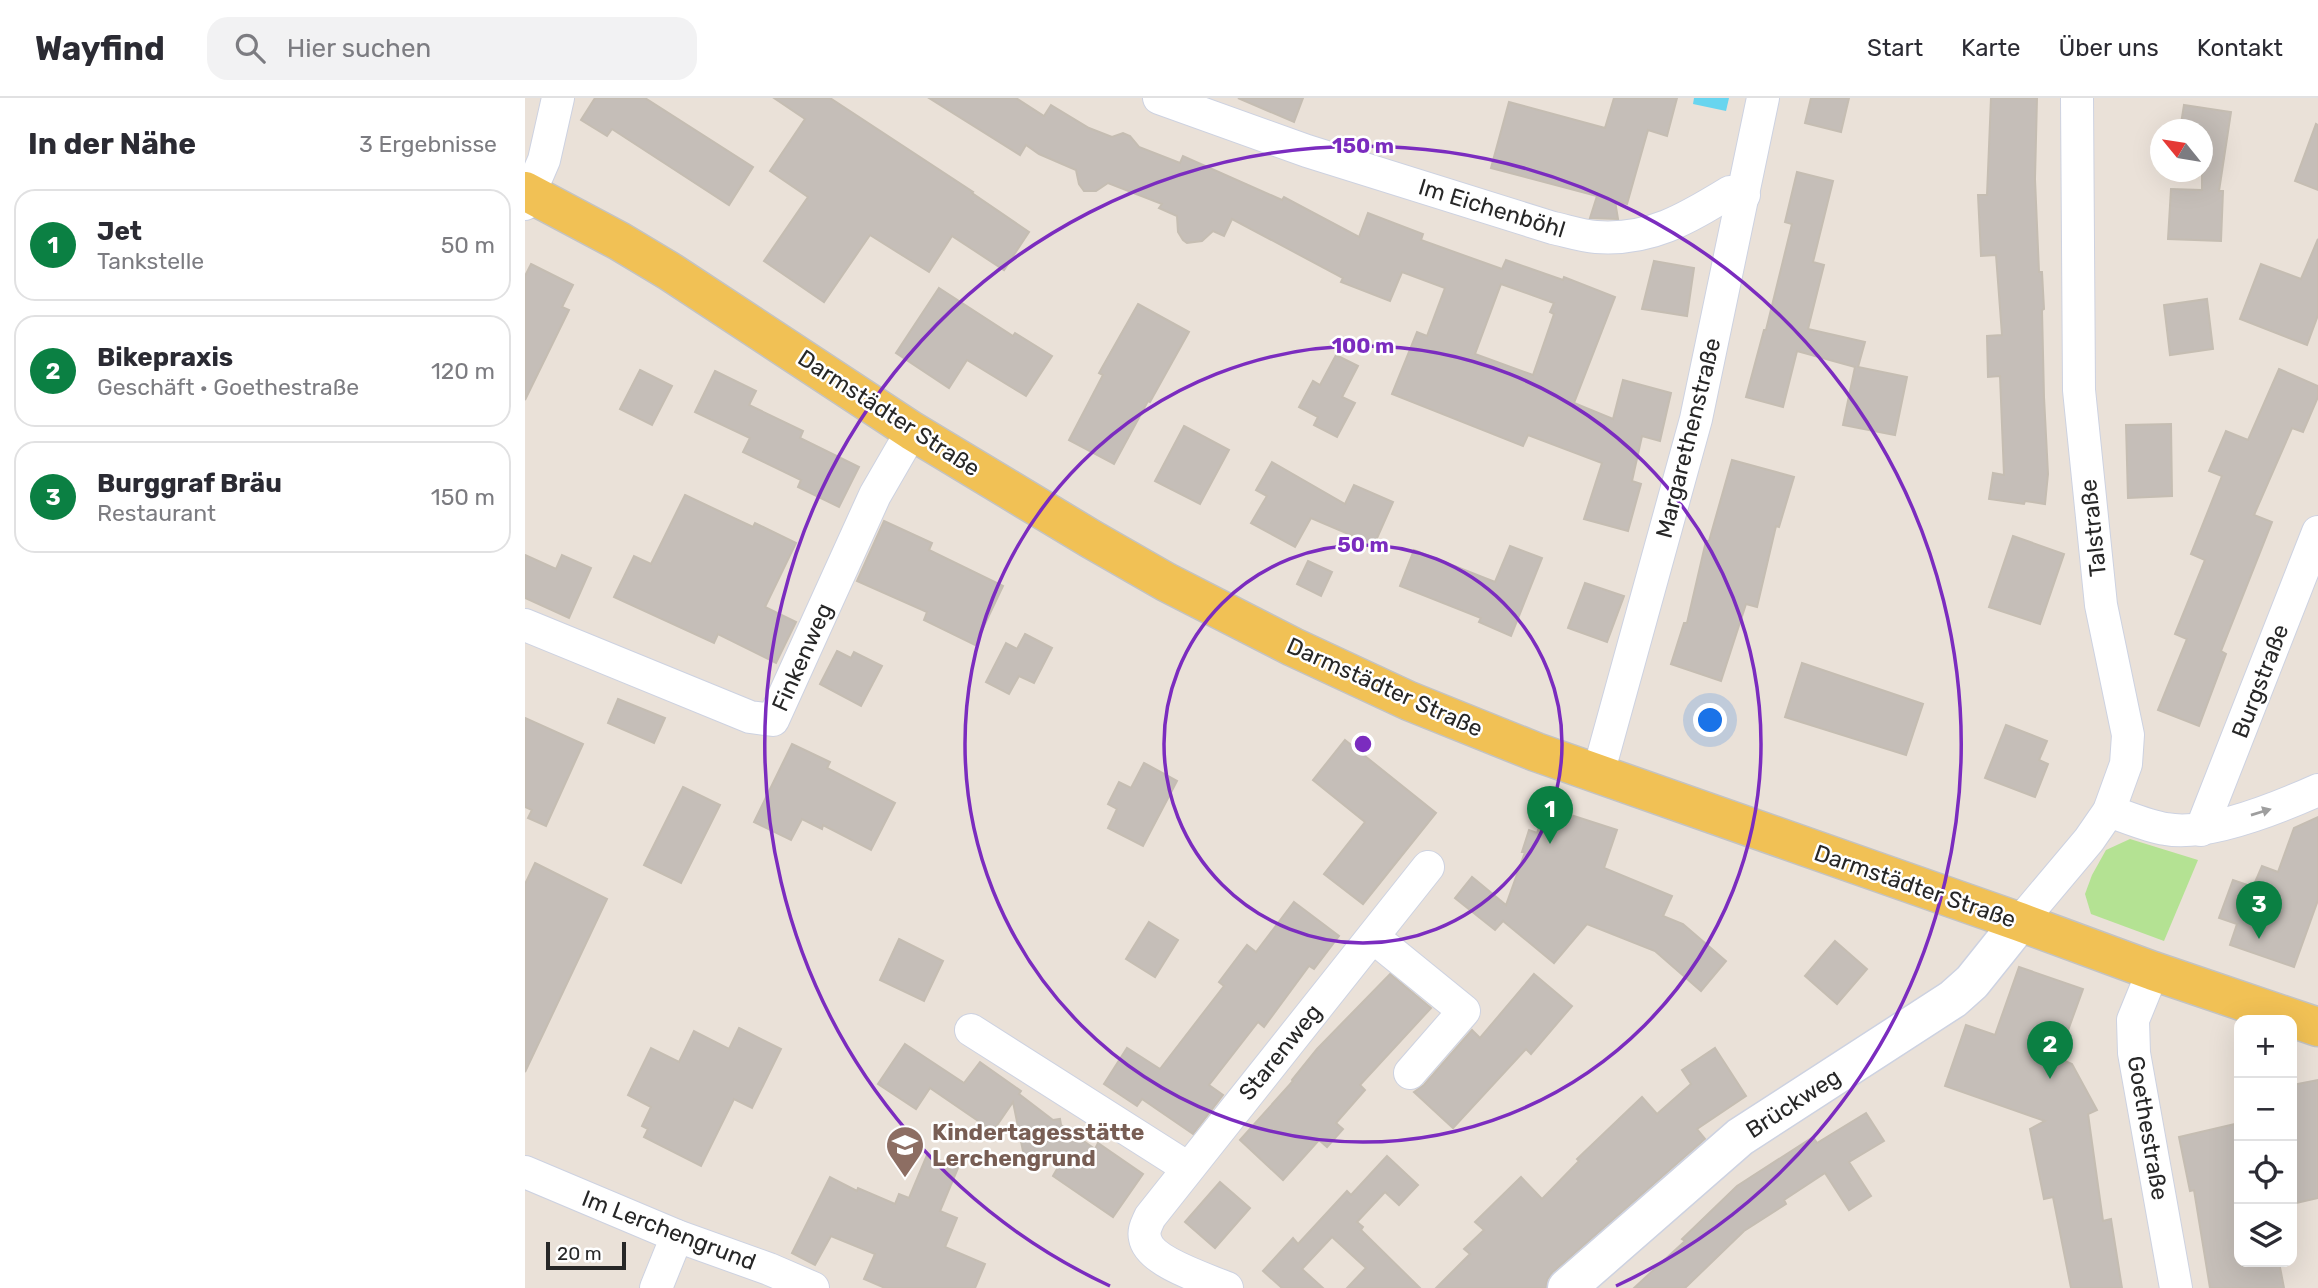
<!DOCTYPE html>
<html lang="de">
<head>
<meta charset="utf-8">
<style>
  body { margin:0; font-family:Rubik,sans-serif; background:#f2f2f3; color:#2b2b33 }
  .controls { position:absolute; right:21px; bottom:21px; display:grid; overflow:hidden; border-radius:14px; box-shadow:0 7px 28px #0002 }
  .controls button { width:63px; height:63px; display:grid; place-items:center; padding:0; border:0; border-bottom:2px solid #e1e1e2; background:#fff; color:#2b2b33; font:35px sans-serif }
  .compass { position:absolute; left:1625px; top:21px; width:63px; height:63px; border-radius:50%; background:#fff; box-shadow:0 7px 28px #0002; rotate:300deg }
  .scale { position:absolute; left:21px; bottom:18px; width:80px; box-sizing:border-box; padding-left:7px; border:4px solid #272727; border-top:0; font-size:19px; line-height:24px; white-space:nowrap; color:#272727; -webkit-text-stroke:5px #fff; paint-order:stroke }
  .you { position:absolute; left:1186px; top:623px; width:24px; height:24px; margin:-18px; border:5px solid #fff; border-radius:50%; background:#1a73e8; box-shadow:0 0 0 10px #1a73e833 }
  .badge { display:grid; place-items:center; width:46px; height:46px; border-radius:50%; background:#0b8043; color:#fff; font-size:23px; font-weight:700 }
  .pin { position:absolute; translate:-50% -58px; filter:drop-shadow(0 2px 4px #0008) }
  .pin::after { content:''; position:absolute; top:37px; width:24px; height:21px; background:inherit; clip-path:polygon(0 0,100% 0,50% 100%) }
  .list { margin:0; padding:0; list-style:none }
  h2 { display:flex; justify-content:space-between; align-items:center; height:91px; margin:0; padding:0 28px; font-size:30px }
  h2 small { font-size:23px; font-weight:400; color:#7c7c81 }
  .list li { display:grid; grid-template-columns:46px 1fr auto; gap:21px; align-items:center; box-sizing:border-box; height:112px; margin:0 14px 14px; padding:0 14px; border:2px solid #e1e1e2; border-radius:21px }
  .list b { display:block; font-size:26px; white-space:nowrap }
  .list p { margin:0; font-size:23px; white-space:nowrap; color:#7c7c81 }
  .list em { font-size:23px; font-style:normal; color:#7c7c81 }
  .icon { flex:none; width:38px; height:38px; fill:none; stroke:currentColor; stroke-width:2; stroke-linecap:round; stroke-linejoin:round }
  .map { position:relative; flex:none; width:1793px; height:1190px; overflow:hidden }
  header { display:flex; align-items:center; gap:42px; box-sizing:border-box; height:98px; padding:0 35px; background:#fff; border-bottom:2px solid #e1e1e2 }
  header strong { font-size:33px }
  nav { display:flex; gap:38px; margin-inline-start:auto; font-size:24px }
  .search { width:490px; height:63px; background:#f2f2f3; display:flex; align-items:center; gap:18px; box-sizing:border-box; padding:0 24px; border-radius:21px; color:#7c7c81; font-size:26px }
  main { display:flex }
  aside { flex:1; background:#fff }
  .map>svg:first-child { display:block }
</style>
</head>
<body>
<header>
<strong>Wayfind</strong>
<div class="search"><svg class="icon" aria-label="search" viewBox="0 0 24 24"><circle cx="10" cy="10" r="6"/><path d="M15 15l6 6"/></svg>Hier suchen</div>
<nav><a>Start</a><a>Karte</a><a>Über uns</a><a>Kontakt</a></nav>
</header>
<main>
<aside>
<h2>In der Nähe<small>3 Ergebnisse</small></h2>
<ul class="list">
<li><span class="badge">1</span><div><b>Jet</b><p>Tankstelle</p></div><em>50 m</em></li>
<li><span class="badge">2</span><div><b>Bikepraxis</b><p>Geschäft · Goethestraße</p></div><em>120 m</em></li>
<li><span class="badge">3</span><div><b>Burggraf Bräu</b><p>Restaurant</p></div><em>150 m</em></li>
</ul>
</aside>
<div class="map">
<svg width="1793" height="1190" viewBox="0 0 1793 1190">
  <rect width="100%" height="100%" fill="#eae1d8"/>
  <path fill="#b4e293" d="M1605,741L1673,762L1639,843L1566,816L1560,796L1567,777L1581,752Z"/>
  <path fill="#68d5ef" d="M1169,0H1204L1201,13L1168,6Z"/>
  <g fill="#c5beb8" stroke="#c5bdb2" stroke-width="2" fill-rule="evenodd">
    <path d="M70,0H120L228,69L204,107L87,31L82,38L56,22Z"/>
    <path d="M249,0H305L448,94L447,95L504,134L479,172L427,138L404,174L345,137L299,204L239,163L283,99L245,73L280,21Z"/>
    <path d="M404,0H491L519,18L526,7L564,30L587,39L598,35L605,38L614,49L655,65L658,58L757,102L759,99L834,139L843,115L898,136L896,142L977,171L981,162L1038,182L1039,179L1090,199L1049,305L1088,321L1098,282L1146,295L1135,343L1117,338L1107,383L1116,386L1103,433L1059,421L1077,365L1003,337L998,348L867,296L892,234L902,238L920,190L877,174L865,203L816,184L818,180L707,121L699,138L688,133L677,143L662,145L658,142L653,134L652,118L634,110L637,106L583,85L571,93H559L554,86L551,72L514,56L501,47L495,57ZM976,186L1029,205L1025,214L1029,216L1008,277L950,256Z"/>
    <path d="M713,0H778L769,24Z"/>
    <path d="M1089,0H1152L1142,38L1123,32L1102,106L1090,103L1093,121L1065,120L1072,98L966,70L984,4L1080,30Z"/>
    <path d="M1286,0H1324L1316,34L1280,25Z"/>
    <path d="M1466,0H1512L1510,81L1514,174H1517L1519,211L1517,212L1519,299L1523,376L1520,406L1500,403L1499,406L1464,401L1468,375L1479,377L1475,278L1463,279L1462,238L1477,237L1471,157L1456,158L1453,97H1462Z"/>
    <path d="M1659,7L1706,14L1694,93H1698L1696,143L1643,141L1646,91L1677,92V32H1655Z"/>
    <path d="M1791,26L1793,27V92L1770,83Z"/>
    <path d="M1272,74L1308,83L1288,164L1299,167L1283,231L1340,244L1333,269L1382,279L1370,337L1318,327L1330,269L1272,253L1258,309L1221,299L1239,232H1241L1267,126L1260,124Z"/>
    <path d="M1793,141V217L1782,247L1715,221L1736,166L1776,181Z"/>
    <path d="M1129,163L1169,170L1162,218L1117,211Z"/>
    <path d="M6,166L48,187L37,209L44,212L0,302V178Z"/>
    <path d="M414,190L488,238L490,235L527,258L501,298L442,262L424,290L371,255Z"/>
    <path d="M1682,201L1688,251L1645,257L1639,207Z"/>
    <path d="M613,206L664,234L625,304L623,303L589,366L544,342L578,277L574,275Z"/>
    <path d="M811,257L833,268L817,299L830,305L812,339L789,327L793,319L774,309L788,283L795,287Z"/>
    <path d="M1754,271L1793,288V299L1778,334L1767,330L1729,417L1747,424L1696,553L1701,556L1674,628L1633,612L1662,541L1650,536L1680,462L1666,456L1697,378L1684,373L1701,333L1723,342Z"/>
    <path d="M115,272L147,288L127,327L95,311Z"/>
    <path d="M190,273L231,293L224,307L278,333L275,340L334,369L314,409L273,389L276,382L218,354L225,340L170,314Z"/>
    <path d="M1646,326L1647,398L1603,400L1601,327Z"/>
    <path d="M659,328L704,352L675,406L630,383Z"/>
    <path d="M1207,362L1269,379L1254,429L1251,428L1232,509L1221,506L1196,583L1146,566L1159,525H1162L1181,443H1184Z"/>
    <path d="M747,364L820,406L829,387L868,404L849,447L786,420L770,449L726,425L742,398L731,392Z"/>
    <path d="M160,397L228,429L230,425L271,445L240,509L271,524L251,565L193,536L189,545L89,499L109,458L126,466Z"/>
    <path d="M359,423L407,445L404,452L478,488L450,547L399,522L402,514L332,483Z"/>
    <path d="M1488,438L1539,456L1515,526L1464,509Z"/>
    <path d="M985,448L1017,460L986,538L954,524L956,520L875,488L889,452L970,484Z"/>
    <path d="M0,457L31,471L37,457L66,470L44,520L0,500Z"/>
    <path d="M783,463L807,474L796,498L772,486Z"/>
    <path d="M1060,485L1099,498L1082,544L1043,530Z"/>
    <path d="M500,536L527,550L509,585L494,578L484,596L461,584L481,545L492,551Z"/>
    <path d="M312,553L326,560L329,554L357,568L336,608L295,586Z"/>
    <path d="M1277,565L1398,606L1381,657L1260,619Z"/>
    <path d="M93,601L140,620L129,645L83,625Z"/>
    <path d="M0,620L58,646L21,728L3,720L7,712L0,709Z"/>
    <path d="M1481,627L1522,643L1514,662L1523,666L1510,699L1460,680Z"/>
    <path d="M820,642L911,715L838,806L799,776L840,724L788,682Z"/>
    <path d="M267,646L305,664L302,670L370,705L346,752L298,727L297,731L277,721L266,742L229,724Z"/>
    <path d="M619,665L652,683L618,748L583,730L592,711L583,706L594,684L606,690Z"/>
    <path d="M158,689L195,707L156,785L119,767Z"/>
    <path d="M1021,709L1092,732L1079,770L1147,798L1138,818L1158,826L1201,863L1176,893L1130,853L1062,826L1029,865L978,823L970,832L930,800L947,779L981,807L1000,754H997L1004,732L1012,735Z"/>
    <path d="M1793,719V802L1769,869L1705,847L1712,826L1694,820L1708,782L1728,789L1737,768L1753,774L1769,730Z"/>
    <path d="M10,765L82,801L0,974V786Z"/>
    <path d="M769,804L814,838L789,871L784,868L739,929L733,924L684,987L698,997L668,1036L617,1001L612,1008L579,986L602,950L635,971L699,888L694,884L722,847L731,854Z"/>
    <path d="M624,824L653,842L630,879L601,861Z"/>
    <path d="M374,841L418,863L399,903L355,882Z"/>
    <path d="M1310,843L1342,871L1312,906L1280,878Z"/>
    <path d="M1494,869L1558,891L1533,960L1547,966L1572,1012L1563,1016L1578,1123L1586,1121L1597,1190H1546L1528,1099L1519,1101L1505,1031L1520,1023L1420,988L1441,927L1470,937Z"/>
    <path d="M865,876L906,910L835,987L840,992L811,1025L818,1031L802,1049L794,1042L758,1082L715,1042L768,983L767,982L792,951Z"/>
    <path d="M1009,876L1047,908L1006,956L1001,951L928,1030L889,994L899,987L947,932L955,940Z"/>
    <path d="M214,930L256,951L227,1010L209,1001L176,1068L119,1039L123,1031L117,1028L126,1009L103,997L126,950L154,964L169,933L204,951Z"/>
    <path d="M380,946L439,985L455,964L496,993L494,996L528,1022L535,1021L536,1027L570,1051L573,1045L618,1076L588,1119L528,1078L540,1057L500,1063L488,1004L468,1033L405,990L391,1011L353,986Z"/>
    <path d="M1190,950L1221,998L1172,1031L1180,1041L1028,1174L1022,1182L1021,1190H911L945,1156L939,1151L959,1132L950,1124L996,1079L1017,1101L1054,1063L1052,1061L1117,999L1132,1016L1166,986L1157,972Z"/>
    <path d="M1793,982V1100L1767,1106V987Z"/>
    <path d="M1341,1015L1359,1043L1324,1064L1346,1098L1324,1112L1300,1075L1259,1102L1261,1106L1219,1133L1160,1190H1109L1160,1143L1157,1141L1212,1088L1288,1039L1292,1045Z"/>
    <path d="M1714,1025V1164H1754L1759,1190H1685L1669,1092L1665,1093L1654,1039Z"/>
    <path d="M402,1057L433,1070L415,1113L432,1120L420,1149L460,1166L450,1190H360L339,1181L350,1156L306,1138L290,1167L267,1155L305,1079L332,1093L333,1090L370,1106L374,1096L384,1100Z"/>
    <path d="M862,1058L893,1087L874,1107L860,1094L832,1124L838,1129L836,1132L895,1190H822L841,1170L807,1139L777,1171L798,1190H757L738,1173L768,1140L773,1146L822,1093L826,1097Z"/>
    <path d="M695,1084L725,1110L690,1150L660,1124Z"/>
  </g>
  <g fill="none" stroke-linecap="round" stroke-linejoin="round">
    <defs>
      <g id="street">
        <path d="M634,0L782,53L1028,130C1042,133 1057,138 1071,139C1125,143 1161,121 1205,94L1219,97"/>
        <path d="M0,106L19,62L33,0"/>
        <path d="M0,527L225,619L248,622L350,397L387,333"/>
        <path d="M1073,676L1171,321L1238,0"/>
        <path d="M1584,713C1602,719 1622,728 1641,731C1683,739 1755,709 1793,692"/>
        <path d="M1676,732L1793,434"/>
        <path d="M1495,824L1564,742L1584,713L1601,666L1603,637L1576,507L1554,292L1552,0"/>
        <path d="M848,839L939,913L885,975"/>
        <path d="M1628,873L1608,922L1609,955L1651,1190"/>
        <path d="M446,932L663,1070"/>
        <path d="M0,1074L152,1138L244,1171L288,1190"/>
        <path d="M131,1190L152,1138"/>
        <path d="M702,1190C681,1181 624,1164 620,1140C618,1132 622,1126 625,1119L903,769"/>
      </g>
      <path id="secondary" d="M1042,1190L1215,1039L1428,901L1447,884L1495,824"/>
      <path id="primary" d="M0,93L94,143L144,173L387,333L566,441L641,484L768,549L884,603L1011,654L1495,824L1628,873L1793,929"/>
    </defs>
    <use href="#street" stroke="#cdd2e1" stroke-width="34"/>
    <use href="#secondary" stroke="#cdd2e1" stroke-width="41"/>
    <use href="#primary" stroke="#c3c3c3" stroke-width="41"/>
    <use href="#street" stroke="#fff" stroke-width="32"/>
    <use href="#secondary" stroke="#fff" stroke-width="38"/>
    <use href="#primary" stroke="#f1c155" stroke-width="38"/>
  </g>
  <defs><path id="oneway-solid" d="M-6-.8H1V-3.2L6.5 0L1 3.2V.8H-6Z" transform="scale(1.75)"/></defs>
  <use fill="#9e9e9e" href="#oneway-solid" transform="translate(1736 714) rotate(-17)"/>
  <g fill="none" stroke="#7b2cbf" stroke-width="3.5">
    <circle cx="838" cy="646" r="199"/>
    <circle cx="838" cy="646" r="398"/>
    <path d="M585 1188A598 598 0 1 1 1091 1188"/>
  </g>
  <defs>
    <symbol id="school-pin" viewBox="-11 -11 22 30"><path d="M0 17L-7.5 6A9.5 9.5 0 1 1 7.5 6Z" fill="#8d6e63" stroke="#fff"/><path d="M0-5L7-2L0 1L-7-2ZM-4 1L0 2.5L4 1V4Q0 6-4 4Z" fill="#fff"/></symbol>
  </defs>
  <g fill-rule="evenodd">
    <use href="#school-pin" x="358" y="1025" width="44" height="60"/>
  </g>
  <g text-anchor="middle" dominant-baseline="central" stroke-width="5" stroke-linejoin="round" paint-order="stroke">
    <g font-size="23" fill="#272727" stroke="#fff">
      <text transform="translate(967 110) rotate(17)">Im Eichenböhl</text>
      <text transform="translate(364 315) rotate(33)">Darmstädter Straße</text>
      <text transform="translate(1163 340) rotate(-76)">Margarethenstraße</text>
      <text transform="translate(1568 430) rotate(-96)">Talstraße</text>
      <text transform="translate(277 559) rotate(-66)">Finkenweg</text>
      <text transform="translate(1735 583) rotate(-69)">Burgstraße</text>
      <text transform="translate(860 589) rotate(24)">Darmstädter Straße</text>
      <text transform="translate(1390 788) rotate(19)">Darmstädter Straße</text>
      <text transform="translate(755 954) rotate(-51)">Starenweg</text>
      <text transform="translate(1268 1005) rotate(-33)">Brückweg</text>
      <text transform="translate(1623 1030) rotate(80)">Goethestraße</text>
      <text transform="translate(144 1132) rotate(21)">Im Lerchengrund</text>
    </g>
    <g font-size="23" font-weight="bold" fill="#785e54" stroke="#fff" text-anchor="start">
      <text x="407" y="1034">Kindertagesstätte<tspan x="407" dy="26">Lerchengrund</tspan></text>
    </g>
  </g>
  <circle cx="838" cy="646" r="10" fill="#7b2cbf" stroke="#fff" stroke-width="3.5"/>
  <g font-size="21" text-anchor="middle" font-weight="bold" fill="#7b2cbf" stroke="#fff" stroke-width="5" stroke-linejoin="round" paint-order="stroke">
    <text x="838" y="55">150 m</text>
    <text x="838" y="255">100 m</text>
    <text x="838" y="454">50 m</text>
  </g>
</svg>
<div class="controls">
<button>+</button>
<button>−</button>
<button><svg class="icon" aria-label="locate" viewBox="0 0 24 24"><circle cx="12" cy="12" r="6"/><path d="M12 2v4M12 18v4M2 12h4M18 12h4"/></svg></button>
<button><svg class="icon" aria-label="layers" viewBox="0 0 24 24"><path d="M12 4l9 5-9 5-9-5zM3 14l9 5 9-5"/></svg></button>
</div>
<svg class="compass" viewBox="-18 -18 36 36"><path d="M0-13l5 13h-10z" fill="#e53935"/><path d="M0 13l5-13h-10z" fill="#7c7c81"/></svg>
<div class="scale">20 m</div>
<div class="you"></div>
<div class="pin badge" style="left:1025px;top:746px">1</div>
<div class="pin badge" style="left:1525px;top:981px">2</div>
<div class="pin badge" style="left:1734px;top:841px">3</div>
</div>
</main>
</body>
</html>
